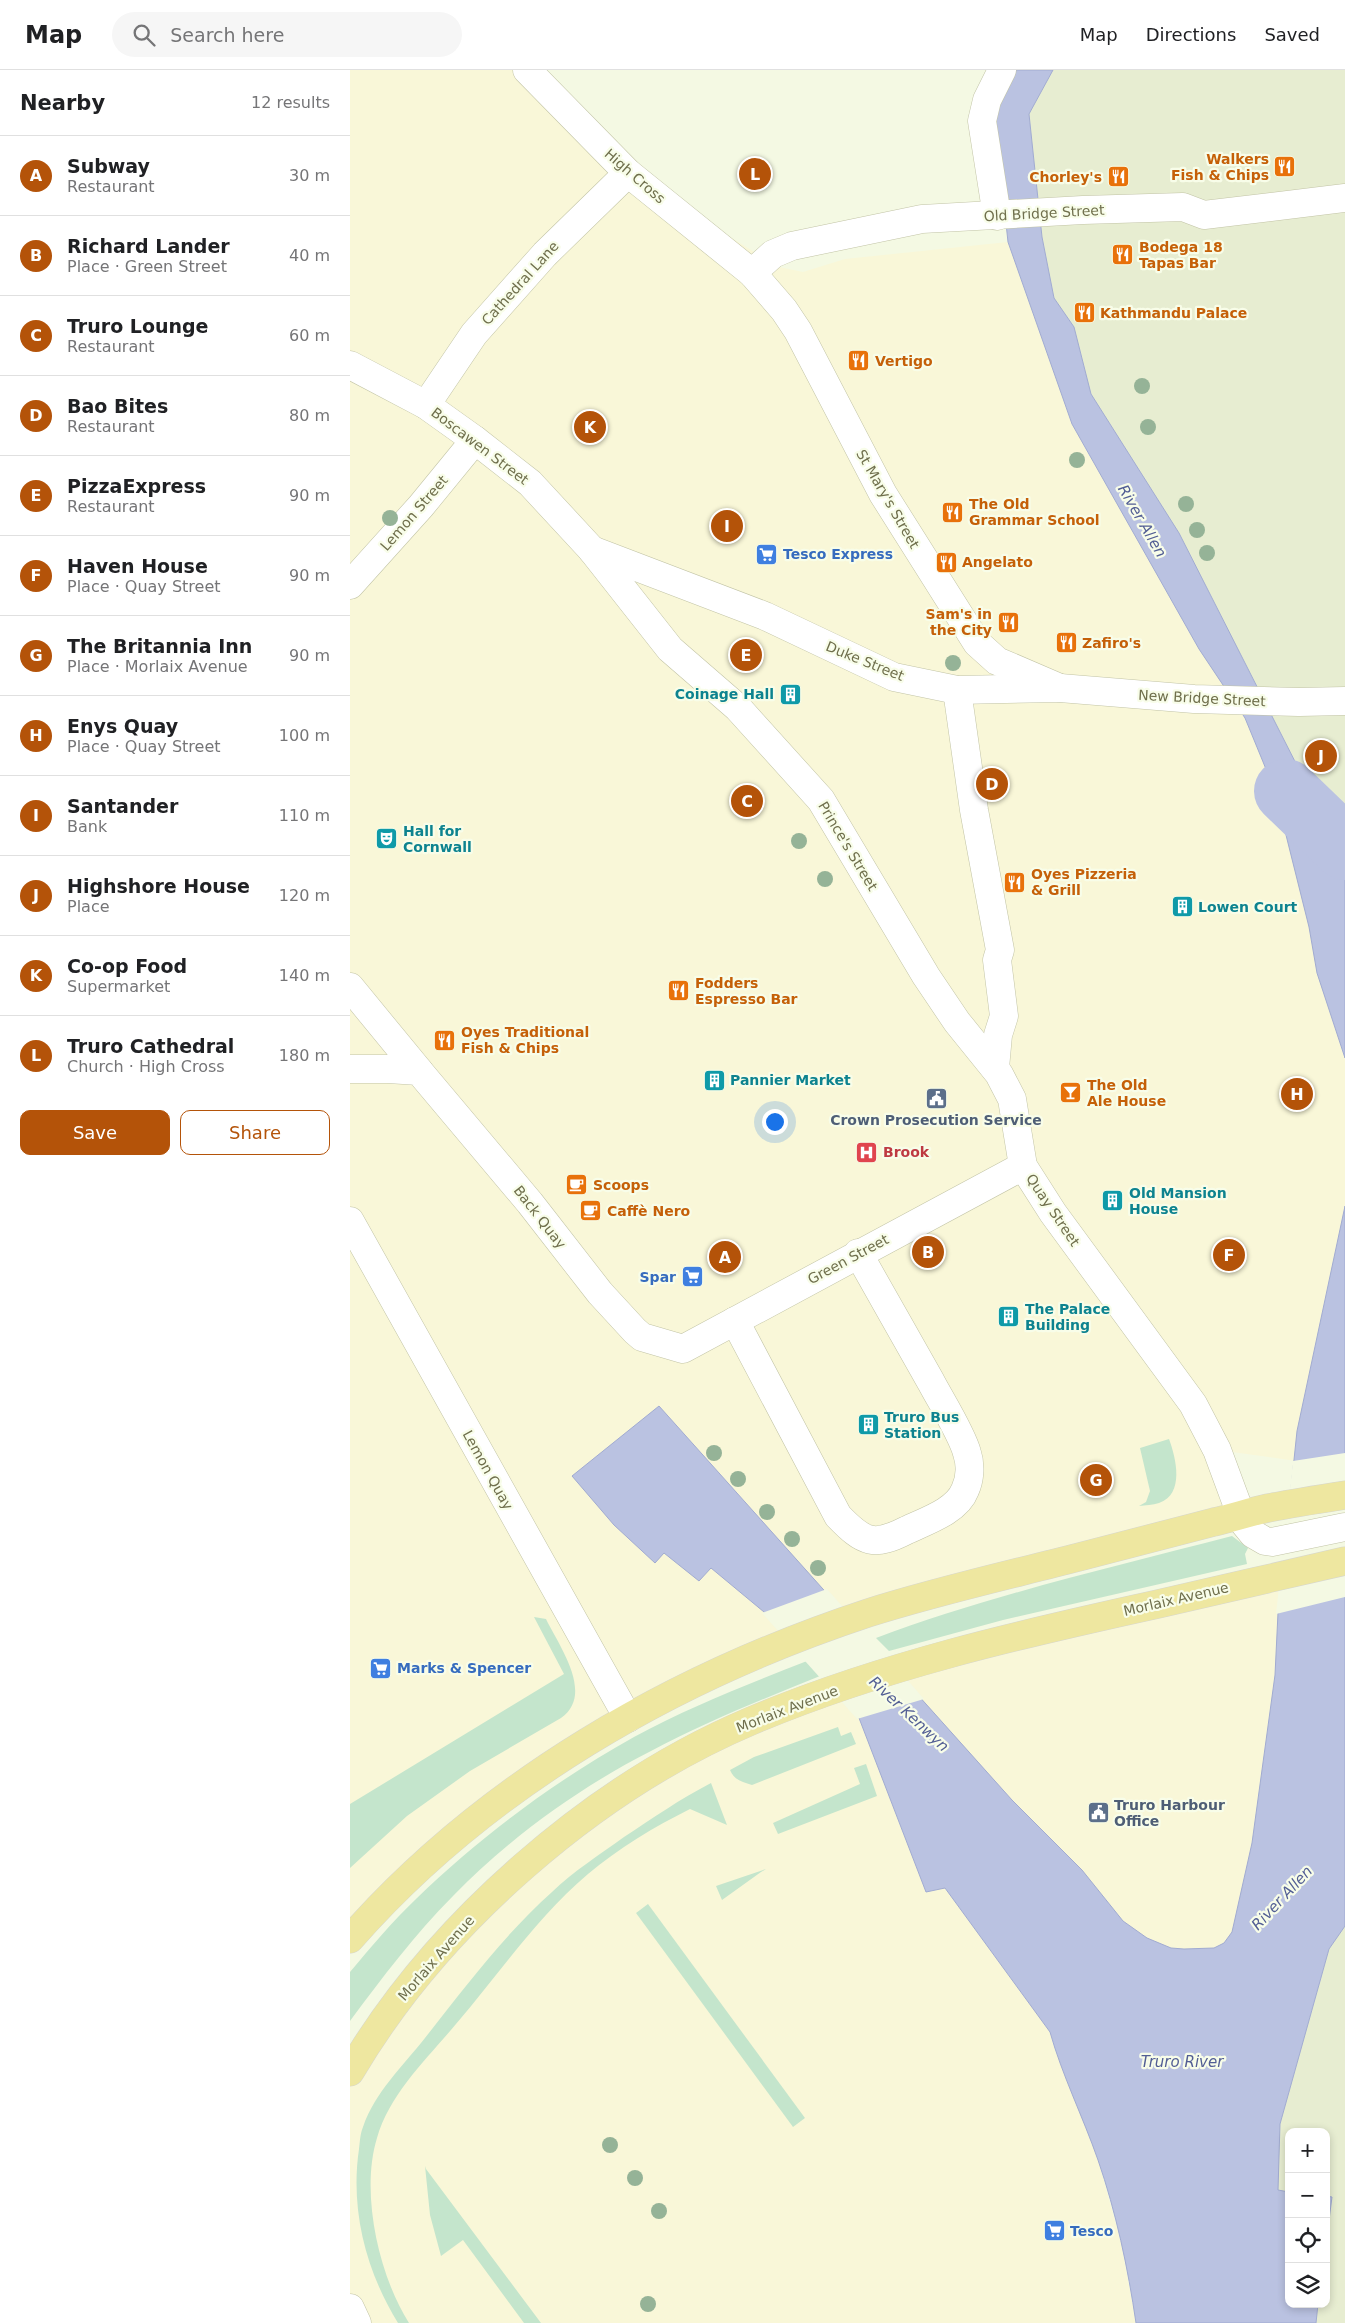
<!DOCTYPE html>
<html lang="en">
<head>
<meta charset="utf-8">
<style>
  body { margin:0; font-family:"DejaVu Sans",sans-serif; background:#f6f6f6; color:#202124 }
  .controls { position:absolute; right:15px; bottom:15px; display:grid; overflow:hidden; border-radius:10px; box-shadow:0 2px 8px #0003 }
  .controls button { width:45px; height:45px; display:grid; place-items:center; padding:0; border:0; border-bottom:1px solid #e0e0e0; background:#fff; color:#202124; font:25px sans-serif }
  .you { position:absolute; left:424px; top:1051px; width:18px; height:18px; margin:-12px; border:4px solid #fff; border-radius:50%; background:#1a73e8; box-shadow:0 0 0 8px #1a73e833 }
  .badge { display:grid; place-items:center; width:32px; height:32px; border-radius:50%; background:#b45309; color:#fff; font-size:16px; font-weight:700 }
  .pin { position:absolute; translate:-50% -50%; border:2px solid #fff; box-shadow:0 1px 5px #0006 }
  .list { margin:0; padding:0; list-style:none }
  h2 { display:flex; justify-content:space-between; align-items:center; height:65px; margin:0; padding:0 20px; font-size:21px }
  h2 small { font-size:16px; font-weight:400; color:#757577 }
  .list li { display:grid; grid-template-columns:32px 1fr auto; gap:15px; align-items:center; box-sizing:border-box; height:80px; padding:0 20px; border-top:1px solid #e0e0e0 }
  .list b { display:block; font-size:19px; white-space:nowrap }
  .list p { margin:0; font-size:16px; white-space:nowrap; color:#757577 }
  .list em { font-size:16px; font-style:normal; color:#757577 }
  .actions { display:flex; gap:10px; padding:15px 20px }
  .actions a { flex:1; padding:11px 0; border:1px solid #b45309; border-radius:10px; text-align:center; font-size:18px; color:#b45309 }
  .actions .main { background:#b45309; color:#fff }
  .icon { flex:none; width:28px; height:28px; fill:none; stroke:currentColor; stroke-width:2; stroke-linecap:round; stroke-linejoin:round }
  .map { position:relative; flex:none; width:995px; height:2253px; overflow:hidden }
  header { display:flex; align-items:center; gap:30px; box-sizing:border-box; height:70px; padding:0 25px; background:#fff; border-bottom:1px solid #e0e0e0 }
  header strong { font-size:24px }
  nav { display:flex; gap:28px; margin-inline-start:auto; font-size:18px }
  .search { width:350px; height:45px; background:#f6f6f6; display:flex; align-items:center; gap:12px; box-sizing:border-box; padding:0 18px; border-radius:28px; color:#757577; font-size:19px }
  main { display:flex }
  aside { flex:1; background:#fff }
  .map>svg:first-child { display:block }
</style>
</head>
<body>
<header>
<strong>Map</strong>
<div class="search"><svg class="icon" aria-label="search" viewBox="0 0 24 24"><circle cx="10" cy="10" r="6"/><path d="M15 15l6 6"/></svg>Search here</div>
<nav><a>Map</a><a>Directions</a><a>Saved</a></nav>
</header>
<main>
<aside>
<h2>Nearby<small>12 results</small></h2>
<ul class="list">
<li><span class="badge">A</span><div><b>Subway</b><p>Restaurant</p></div><em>30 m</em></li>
<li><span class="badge">B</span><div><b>Richard Lander</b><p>Place · Green Street</p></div><em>40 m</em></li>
<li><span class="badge">C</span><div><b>Truro Lounge</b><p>Restaurant</p></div><em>60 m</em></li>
<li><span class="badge">D</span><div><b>Bao Bites</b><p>Restaurant</p></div><em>80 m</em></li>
<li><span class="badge">E</span><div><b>PizzaExpress</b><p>Restaurant</p></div><em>90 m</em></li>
<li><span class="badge">F</span><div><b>Haven House</b><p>Place · Quay Street</p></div><em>90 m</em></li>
<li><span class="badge">G</span><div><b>The Britannia Inn</b><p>Place · Morlaix Avenue</p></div><em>90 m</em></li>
<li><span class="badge">H</span><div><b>Enys Quay</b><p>Place · Quay Street</p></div><em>100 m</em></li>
<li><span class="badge">I</span><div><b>Santander</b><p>Bank</p></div><em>110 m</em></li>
<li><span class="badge">J</span><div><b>Highshore House</b><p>Place</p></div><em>120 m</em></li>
<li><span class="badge">K</span><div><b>Co-op Food</b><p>Supermarket</p></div><em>140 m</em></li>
<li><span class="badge">L</span><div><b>Truro Cathedral</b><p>Church · High Cross</p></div><em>180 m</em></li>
</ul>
<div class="actions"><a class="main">Save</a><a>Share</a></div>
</aside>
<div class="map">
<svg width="995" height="2253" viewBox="0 0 995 2253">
  <rect width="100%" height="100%" fill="#f4f9e3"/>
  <g fill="#e7edd1">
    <path d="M703,0H995V790L829,463L741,324L724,257L704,228L692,167L679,44Z"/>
    <path d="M995,1856V2253H966L968,2234H976V2173L982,2127L976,2126V2062H939V2122L932,2121L928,2120L927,2098L930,2054L979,1879Z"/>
  </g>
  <g fill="#f9f7d8">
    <path d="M0,0H180L352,150L429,197L453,202L495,189L658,172L722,354L849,579L894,647L925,721L959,857L967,903L995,988V1136L947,1391L868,1380L891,1446L518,1543L257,1660L0,1869Z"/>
    <path d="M932,1505L925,1605L902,1773L882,1862L874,1873L864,1878L834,1879L821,1878L797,1868L773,1851L732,1800L662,1730L545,1600Z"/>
    <path d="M483,1620L509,1648L576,1822L595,1818L700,1962L705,1981L727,2033L749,2093L771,2173L786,2253H0V2002L30,1955L261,1728Z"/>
  </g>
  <g fill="#c4e5cc">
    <path d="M819,1369C826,1388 835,1424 809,1433C803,1435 795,1435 789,1436L796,1432L800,1421L790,1378Z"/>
    <path d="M882,1466L898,1478L895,1484L897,1494L653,1550L539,1581L526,1568C641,1525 763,1497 882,1466Z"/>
    <path d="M184,1547L196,1549C209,1576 245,1624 211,1648L120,1701L57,1746L0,1798V1734L214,1604Z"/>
    <path d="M457,1591L470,1606C413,1629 356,1652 301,1681C230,1717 158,1769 103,1826C65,1864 32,1908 0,1951V1902C21,1877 42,1852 66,1829C131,1766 205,1711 284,1667C339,1637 398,1614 457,1591Z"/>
    <path d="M488,1657L491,1666L501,1662L506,1674L402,1715C392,1712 384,1710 380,1700L404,1687Z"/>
    <path d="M516,1694L527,1726L428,1764L423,1753L510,1714L504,1698Z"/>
    <path d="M361,1713L377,1755L340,1739C304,1757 269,1778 238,1804C187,1847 149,1904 106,1954C77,1989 40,2023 27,2068C10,2123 29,2206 59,2253H48C16,2201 0,2140 9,2079C10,2072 10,2064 13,2057C25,2022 53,1996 75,1968C115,1917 154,1865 202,1822C224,1801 249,1785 274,1767C303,1748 330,1729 361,1713Z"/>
    <path d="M416,1799L411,1802L372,1830L366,1816Z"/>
    <path d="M298,1834L455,2048L443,2057L286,1843Z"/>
    <path d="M75,2096L76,2099L191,2253H174L113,2170L91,2186L80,2145Z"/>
  </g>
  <g fill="#bac2e1" stroke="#a1abd1">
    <path d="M659,0H703L679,44L692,167L704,228L724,257L741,324L829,463L995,790V988L967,903L959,857L925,721L895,648L849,579L722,354L658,172L643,31Z"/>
    <path d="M995,1136V1856L979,1879L930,2054L928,2120L939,2122V2234H968L966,2253H786C778,2198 766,2142 748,2090C733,2047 712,2005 700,1962L595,1818L576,1822L509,1648L414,1542L361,1498L349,1511L314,1483L305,1493L264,1455L222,1406L309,1336L662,1730L732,1800L773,1851L797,1868L821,1878L834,1879L864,1878L874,1873L882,1862L902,1773L925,1605L928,1543L947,1361Z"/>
    <path d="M976,2126L982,2127L976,2173Z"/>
  </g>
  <g fill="#f4f9e3">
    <path d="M995,1383V1527L926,1544L943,1391Z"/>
    <path d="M477,1519L547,1598L574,1629L507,1649L412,1543Z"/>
  </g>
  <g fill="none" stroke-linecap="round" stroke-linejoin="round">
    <path stroke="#bac2e1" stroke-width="64" d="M936,721L995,778"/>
    <defs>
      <g id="minor">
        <path d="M177,0L278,103L402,203L434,240L448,261L533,424L627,573L647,591L710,618"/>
        <path d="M647,146L632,51L637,30L652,0"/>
        <path d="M402,203L423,184L442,176L572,149L733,140L833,137L854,145L995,128"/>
        <path d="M0,295L76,335L125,370L180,413L242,480L320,579L388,638L471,730L576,906L607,952L649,1004L662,1029L673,1096L703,1143L843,1334L867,1380L894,1453L903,1464L915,1471L922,1472L995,1457"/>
        <path d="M76,335L124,264L195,184L278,103"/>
        <path d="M242,480L415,546L544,607L607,620L710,618L844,629L949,632L995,631"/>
        <path d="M0,515L71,436L125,370"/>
        <path d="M607,620L624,740L650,880L647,890L654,946L648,965L645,998"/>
        <path d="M0,917L69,1001"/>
        <path d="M0,999H38L69,1001L180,1133L250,1223L285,1261L292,1267L333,1279L673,1096"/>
        <path d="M0,1151L278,1648"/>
        <path d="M385,1251L488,1446C514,1473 524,1477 557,1460C576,1451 607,1441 615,1420C620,1409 621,1395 617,1383C612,1364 591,1331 581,1312C557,1269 532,1226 508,1183"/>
        <path d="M0,2238L7,2253"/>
      </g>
      <g id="highway">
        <path d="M0,1869C136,1714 324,1607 518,1543C587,1521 659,1505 729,1487C774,1475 819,1464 864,1452C882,1448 900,1442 918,1438C943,1433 969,1429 995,1425"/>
        <path d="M0,2002C87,1854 243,1718 401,1651C531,1596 671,1564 808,1534C870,1520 933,1505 995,1491"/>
      </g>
    </defs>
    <use href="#minor" stroke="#c2c4a6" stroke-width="29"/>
    <use href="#highway" stroke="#d7d7cd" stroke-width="29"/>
    <use href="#minor" stroke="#fff" stroke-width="28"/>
    <use href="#highway" stroke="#eee7a0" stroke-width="28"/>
  </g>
  <g fill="#95b397">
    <circle cx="792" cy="316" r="8"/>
    <circle cx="798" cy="357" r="8"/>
    <circle cx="727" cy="390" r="8"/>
    <circle cx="836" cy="434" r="8"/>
    <circle cx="40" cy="448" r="8"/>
    <circle cx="847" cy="460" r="8"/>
    <circle cx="857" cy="483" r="8"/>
    <circle cx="603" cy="593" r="8"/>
    <circle cx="449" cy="771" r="8"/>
    <circle cx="475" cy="809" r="8"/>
    <circle cx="364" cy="1383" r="8"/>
    <circle cx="388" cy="1409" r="8"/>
    <circle cx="417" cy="1442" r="8"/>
    <circle cx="442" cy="1469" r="8"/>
    <circle cx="468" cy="1498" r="8"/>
    <circle cx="260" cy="2075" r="8"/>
    <circle cx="285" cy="2108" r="8"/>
    <circle cx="309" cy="2141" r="8"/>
    <circle cx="298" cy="2234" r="8"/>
  </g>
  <defs>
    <symbol id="restaurant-square" viewBox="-11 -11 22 22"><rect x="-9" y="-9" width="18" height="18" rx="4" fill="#e8710a" stroke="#f8fde9"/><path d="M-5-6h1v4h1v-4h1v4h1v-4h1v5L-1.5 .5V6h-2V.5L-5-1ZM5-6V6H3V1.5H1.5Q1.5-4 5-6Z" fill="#fff"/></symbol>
    <symbol id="supermarket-square" viewBox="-11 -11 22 22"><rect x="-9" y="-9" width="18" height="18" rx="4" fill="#3f7fe0" stroke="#f8fde9"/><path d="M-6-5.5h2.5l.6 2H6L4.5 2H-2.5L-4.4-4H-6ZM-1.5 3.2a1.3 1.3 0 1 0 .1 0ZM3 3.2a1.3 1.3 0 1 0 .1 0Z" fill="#fff"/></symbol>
    <symbol id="building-square" viewBox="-11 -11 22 22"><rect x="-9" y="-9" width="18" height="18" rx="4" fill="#0f9aa8" stroke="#f8fde9"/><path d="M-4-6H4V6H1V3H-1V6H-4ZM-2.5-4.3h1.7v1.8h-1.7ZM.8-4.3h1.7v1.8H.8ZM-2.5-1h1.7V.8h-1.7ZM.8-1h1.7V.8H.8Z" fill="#fff"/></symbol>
    <symbol id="theatre-square" viewBox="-11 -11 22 22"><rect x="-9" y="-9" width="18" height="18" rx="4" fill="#0f9aa8" stroke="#f8fde9"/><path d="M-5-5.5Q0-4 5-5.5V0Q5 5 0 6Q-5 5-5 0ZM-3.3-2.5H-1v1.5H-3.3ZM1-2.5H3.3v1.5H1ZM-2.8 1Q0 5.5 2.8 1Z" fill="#fff"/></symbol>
    <symbol id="bar-square" viewBox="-11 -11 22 22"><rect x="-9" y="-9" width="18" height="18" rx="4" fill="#e8710a" stroke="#f8fde9"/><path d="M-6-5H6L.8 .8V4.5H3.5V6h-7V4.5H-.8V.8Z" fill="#fff"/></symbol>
    <symbol id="civic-square" viewBox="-11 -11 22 22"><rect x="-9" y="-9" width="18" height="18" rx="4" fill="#5c6f8a" stroke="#f8fde9"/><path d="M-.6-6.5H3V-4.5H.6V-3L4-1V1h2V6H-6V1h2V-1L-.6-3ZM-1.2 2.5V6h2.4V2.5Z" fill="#fff"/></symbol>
    <symbol id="hospital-square" viewBox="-11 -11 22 22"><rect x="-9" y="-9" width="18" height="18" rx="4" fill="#e0444e" stroke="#f8fde9"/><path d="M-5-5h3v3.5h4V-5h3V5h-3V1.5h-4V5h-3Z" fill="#fff"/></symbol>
    <symbol id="cafe-square" viewBox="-11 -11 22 22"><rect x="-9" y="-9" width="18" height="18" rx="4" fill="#e8710a" stroke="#f8fde9"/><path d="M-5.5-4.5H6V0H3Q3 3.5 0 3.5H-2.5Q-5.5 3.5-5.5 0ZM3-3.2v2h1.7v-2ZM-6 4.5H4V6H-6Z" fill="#fff"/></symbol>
  </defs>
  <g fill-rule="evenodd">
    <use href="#restaurant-square" x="922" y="84" width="25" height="25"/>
    <use href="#restaurant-square" x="756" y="94" width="25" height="25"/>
    <use href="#restaurant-square" x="760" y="172" width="25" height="25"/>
    <use href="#restaurant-square" x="722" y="230" width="25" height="25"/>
    <use href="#restaurant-square" x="496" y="278" width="25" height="25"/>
    <use href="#restaurant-square" x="590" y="430" width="25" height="25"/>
    <use href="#supermarket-square" x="404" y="472" width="25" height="25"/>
    <use href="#restaurant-square" x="584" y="480" width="25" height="25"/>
    <use href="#restaurant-square" x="646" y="540" width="25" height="25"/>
    <use href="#restaurant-square" x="704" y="560" width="25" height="25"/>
    <use href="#building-square" x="428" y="612" width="25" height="25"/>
    <use href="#theatre-square" x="24" y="756" width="25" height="25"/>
    <use href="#restaurant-square" x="652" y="800" width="25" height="25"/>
    <use href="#building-square" x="820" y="824" width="25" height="25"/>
    <use href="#restaurant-square" x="316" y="908" width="25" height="25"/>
    <use href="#restaurant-square" x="82" y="958" width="25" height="25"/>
    <use href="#building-square" x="352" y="998" width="25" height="25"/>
    <use href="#bar-square" x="708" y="1010" width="25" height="25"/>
    <use href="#civic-square" x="574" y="1016" width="25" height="25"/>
    <use href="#hospital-square" x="504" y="1070" width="25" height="25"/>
    <use href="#cafe-square" x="214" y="1102" width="25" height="25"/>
    <use href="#building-square" x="750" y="1118" width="25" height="25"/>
    <use href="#cafe-square" x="228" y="1128" width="25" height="25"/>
    <use href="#supermarket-square" x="330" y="1194" width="25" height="25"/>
    <use href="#building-square" x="646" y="1234" width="25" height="25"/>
    <use href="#building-square" x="506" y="1342" width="25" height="25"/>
    <use href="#supermarket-square" x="18" y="1586" width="25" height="25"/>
    <use href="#civic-square" x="736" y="1730" width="25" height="25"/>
    <use href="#supermarket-square" x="692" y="2148" width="25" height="25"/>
  </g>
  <g text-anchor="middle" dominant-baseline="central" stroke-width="4.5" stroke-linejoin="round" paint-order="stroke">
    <g font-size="14" font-weight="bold" fill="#c56008" stroke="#f8fde9" text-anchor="start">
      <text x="919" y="89" text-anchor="end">Walkers<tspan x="919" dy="16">Fish &amp; Chips</tspan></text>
      <text x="752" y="107" text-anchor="end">Chorley's</text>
      <text x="789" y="177">Bodega 18<tspan x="789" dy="16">Tapas Bar</tspan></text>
      <text x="750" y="243">Kathmandu Palace</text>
      <text x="525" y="291">Vertigo</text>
      <text x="619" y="434">The Old<tspan x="619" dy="16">Grammar School</tspan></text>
      <text x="612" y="492">Angelato</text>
      <text x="642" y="544" text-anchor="end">Sam's in<tspan x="642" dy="16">the City</tspan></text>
      <text x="732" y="573">Zafiro's</text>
      <text x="681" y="804">Oyes Pizzeria<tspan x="681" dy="16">&amp; Grill</tspan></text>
      <text x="345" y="913">Fodders<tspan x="345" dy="16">Espresso Bar</tspan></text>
      <text x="111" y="962">Oyes Traditional<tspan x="111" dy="16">Fish &amp; Chips</tspan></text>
      <text x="737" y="1015">The Old<tspan x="737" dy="16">Ale House</tspan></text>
      <text x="243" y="1115">Scoops</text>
      <text x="257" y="1141">Caffè Nero</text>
    </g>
    <g font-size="14" fill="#6f6f4c" stroke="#f8fde9">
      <text transform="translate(285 106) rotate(41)">High Cross</text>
      <text transform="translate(694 143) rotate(-3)">Old Bridge Street</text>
      <text transform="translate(170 213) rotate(-48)">Cathedral Lane</text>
      <text transform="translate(130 376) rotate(37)">Boscawen Street</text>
      <text transform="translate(538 429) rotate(60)">St Mary's Street</text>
      <text transform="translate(64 443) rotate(-49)">Lemon Street</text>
      <text transform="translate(515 591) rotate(22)">Duke Street</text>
      <text transform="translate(852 628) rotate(3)">New Bridge Street</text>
      <text transform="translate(498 776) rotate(59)">Prince's Street</text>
      <text transform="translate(703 1140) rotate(56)">Quay Street</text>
      <text transform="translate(190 1147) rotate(52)">Back Quay</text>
      <text transform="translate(498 1189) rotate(-28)">Green Street</text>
      <text transform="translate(138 1400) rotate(61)">Lemon Quay</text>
      <text transform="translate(826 1529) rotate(-13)">Morlaix Avenue</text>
      <text transform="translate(437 1639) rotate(-21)">Morlaix Avenue</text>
      <text transform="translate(86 1888) rotate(-49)">Morlaix Avenue</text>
    </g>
    <g font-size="14" font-weight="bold" fill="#366cbe" stroke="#f8fde9" text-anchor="start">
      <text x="433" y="484">Tesco Express</text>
      <text x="326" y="1207" text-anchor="end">Spar</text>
      <text x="47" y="1598">Marks &amp; Spencer</text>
      <text x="720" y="2161">Tesco</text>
    </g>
    <g font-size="14" font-weight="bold" fill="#0d838f" stroke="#f8fde9" text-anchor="start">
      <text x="424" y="624" text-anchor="end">Coinage Hall</text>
      <text x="53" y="761">Hall for<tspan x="53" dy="16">Cornwall</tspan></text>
      <text x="848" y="837">Lowen Court</text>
      <text x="380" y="1010">Pannier Market</text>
      <text x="779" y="1123">Old Mansion<tspan x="779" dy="16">House</tspan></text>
      <text x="675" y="1239">The Palace<tspan x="675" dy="16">Building</tspan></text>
      <text x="534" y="1347">Truro Bus<tspan x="534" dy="16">Station</tspan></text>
    </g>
    <g font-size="14" font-weight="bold" fill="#4e5e75" stroke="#f8fde9">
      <text x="586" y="1050">Crown Prosecution Service</text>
      <text x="764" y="1735" text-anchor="start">Truro Harbour<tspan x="764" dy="16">Office</tspan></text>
    </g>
    <g font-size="14" font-weight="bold" fill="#be3a42" stroke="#f8fde9" text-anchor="start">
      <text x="533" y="1082">Brook</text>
    </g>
    <g font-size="15" font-style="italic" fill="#525e94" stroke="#f8fde9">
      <text transform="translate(792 451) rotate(60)">River Allen</text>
      <text transform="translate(559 1644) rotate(43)">River Kenwyn</text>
      <text transform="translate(932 1828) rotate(-47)">River Allen</text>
      <text x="832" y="1992">Truro River</text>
    </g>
  </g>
</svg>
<div class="controls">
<button>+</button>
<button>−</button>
<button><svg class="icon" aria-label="locate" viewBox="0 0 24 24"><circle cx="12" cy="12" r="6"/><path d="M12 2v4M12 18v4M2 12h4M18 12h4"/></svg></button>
<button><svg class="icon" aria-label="layers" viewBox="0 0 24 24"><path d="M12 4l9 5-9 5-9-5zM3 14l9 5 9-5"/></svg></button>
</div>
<div class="you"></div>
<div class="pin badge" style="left:375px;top:1187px">A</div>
<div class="pin badge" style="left:578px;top:1182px">B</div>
<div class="pin badge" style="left:397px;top:731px">C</div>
<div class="pin badge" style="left:642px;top:714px">D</div>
<div class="pin badge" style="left:396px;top:585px">E</div>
<div class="pin badge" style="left:879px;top:1185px">F</div>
<div class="pin badge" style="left:746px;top:1410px">G</div>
<div class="pin badge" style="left:947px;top:1024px">H</div>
<div class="pin badge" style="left:377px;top:456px">I</div>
<div class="pin badge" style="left:971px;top:686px">J</div>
<div class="pin badge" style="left:240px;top:357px">K</div>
<div class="pin badge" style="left:405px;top:104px">L</div>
</div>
</main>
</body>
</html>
